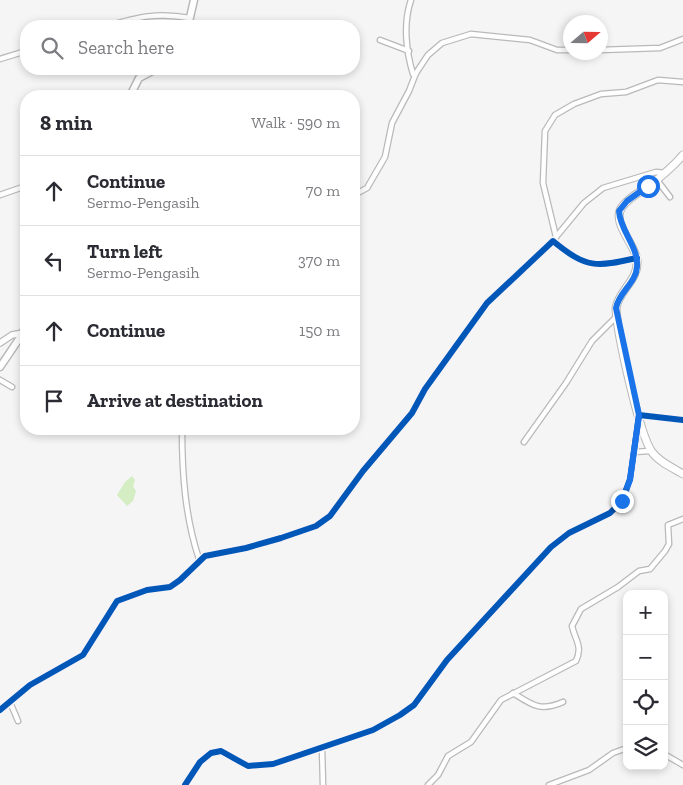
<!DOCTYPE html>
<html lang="en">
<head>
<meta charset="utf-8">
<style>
  body { margin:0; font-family:"Zilla Slab",serif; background:#f2f2f3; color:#2b2b33 }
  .controls { position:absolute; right:15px; bottom:15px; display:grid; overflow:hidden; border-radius:10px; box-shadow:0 2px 8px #0003 }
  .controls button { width:45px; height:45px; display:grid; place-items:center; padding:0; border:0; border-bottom:1px solid #e1e1e2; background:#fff; color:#2b2b33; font:25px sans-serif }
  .compass { position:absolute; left:563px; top:15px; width:45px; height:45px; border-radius:50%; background:#fff; box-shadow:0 2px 8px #0003; rotate:70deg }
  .stop { position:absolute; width:15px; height:15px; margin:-11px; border:4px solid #1a73e8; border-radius:50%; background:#fff }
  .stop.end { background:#1a73e8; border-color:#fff; box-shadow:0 1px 5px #0008 }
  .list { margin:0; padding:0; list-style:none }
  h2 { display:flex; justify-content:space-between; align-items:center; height:65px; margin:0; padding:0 20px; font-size:21px }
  h2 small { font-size:16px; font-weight:400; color:#7c7c81 }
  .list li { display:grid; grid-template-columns:32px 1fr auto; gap:15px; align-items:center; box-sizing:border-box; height:70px; padding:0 20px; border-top:1px solid #e1e1e2 }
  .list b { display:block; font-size:19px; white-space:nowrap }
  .list p { margin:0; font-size:16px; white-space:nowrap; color:#7c7c81 }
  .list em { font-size:16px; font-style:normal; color:#7c7c81 }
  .icon { flex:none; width:28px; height:28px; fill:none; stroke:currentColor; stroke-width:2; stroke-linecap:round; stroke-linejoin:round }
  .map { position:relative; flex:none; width:683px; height:785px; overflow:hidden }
  .search { position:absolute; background:#fff; box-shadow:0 2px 8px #0003; left:20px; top:20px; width:340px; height:55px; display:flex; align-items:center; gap:12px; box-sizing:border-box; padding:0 18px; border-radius:20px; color:#7c7c81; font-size:19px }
  .panel { position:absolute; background:#fff; box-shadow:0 2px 8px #0003; left:20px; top:90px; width:340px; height:345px; border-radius:20px }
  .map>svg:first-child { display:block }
</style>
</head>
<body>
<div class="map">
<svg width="683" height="785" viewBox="0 0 683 785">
  <rect width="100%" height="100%" fill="#f6f5f6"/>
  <path fill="#d4edc2" d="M132,476L135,480L133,486L136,491L133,501L127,506L117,495L125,482Z"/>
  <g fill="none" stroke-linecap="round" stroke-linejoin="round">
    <defs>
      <g id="minor">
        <path d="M411,0C403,23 406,51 413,74L416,73"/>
        <path d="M107,26C138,17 157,12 190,18"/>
        <path d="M380,40L409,51"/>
        <path d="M600,50L660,48L683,39"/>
        <path d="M0,59L26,51"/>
        <path d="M657,180L670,197"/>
        <path d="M0,195L26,186"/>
        <path d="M354,195L367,188L385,157L392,123L409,91L416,73L428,55L442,43L471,34L530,40L557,50H570"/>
        <path d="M556,237L584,203L603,188L656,172L665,173"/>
        <path d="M553,241L556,237L543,183L545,131L555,115L574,104L601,94L626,92L658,80L683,82"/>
        <path d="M0,380L12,387"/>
        <path d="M182,429C182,473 185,517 199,559"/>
        <path d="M524,442L566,383L592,341L616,317"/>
        <path d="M634,452L650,451"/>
        <path d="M513,693C532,705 540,712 563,702"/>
        <path d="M10,702L18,721"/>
        <path d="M0,710L30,685L83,655L117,601L147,590L170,587L180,580L205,556L246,548L281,538L316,526L330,516L363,471L412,413L425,389L487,303L553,241C587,269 596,267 637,258"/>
        <path d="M322,748L323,785"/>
        <path d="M664,754L683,765"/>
        <path d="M185,785L200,762L211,753L221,751L248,766L273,764L373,730L400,715L414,705L447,660L551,547L569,533L610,513L622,501L630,479L639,415L683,420"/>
        <path d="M428,785L438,775L448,756L471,742L501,700L576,661C583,646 575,640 572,626L581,609L618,587L639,571L650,569L665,551L669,544L668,525L683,519"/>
        <path d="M549,785L589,770L613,753L627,748"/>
      </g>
      <path id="tertiary" d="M0,343L12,335L23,333"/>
      <g id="secondary">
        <path d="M188,26L194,0"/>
        <path d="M130,96L139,78L156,69"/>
        <path d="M0,367L23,333L26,323"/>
      </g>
      <path id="primary" d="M683,155C673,167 662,176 649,186C640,192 628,198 622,207C611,222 635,244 637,260C639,280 619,290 616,308C617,332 639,434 652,452C659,462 673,468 683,474"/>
    </defs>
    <use href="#minor" stroke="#bab9ba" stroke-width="7"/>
    <use href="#tertiary" stroke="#bab9ba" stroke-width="8"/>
    <use href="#secondary" stroke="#bab9ba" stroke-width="9"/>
    <use href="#primary" stroke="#bab9ba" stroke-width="9"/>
    <use href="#minor" stroke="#fefefe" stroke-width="4.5"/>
    <use href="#tertiary" stroke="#fefefe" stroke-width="5.5"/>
    <use href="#secondary" stroke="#fefefe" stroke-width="6"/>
    <use href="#primary" stroke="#fefefe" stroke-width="7"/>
    <defs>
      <g id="cycleway">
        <path d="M0,710L30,685L83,655L117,601L147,590L170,587L180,580L205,556L246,548L281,538L316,526L330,516L363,471L412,413L425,389L487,303L553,241C587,269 596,267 637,258"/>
        <path d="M185,785L200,762L211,753L221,751L248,766L273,764L373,730L400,715L414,705L447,660L551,547L569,533L610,513L622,501L630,479L639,415L683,420"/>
      </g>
    </defs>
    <use href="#cycleway" stroke="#f7f4f7" stroke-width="9"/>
    <use href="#cycleway" stroke="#0057b8" stroke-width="6"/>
  </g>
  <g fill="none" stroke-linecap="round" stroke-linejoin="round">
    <path stroke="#1a73e8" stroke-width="6" d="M622,501L630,480L639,415L616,308C619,292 636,283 637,267C639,247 620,231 619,211L627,201L648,186"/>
  </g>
</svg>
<div class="controls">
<button>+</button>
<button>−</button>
<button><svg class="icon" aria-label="locate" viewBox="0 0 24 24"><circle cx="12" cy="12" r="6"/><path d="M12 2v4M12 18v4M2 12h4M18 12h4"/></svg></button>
<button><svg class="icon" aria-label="layers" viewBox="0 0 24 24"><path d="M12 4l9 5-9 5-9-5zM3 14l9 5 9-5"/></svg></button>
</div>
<svg class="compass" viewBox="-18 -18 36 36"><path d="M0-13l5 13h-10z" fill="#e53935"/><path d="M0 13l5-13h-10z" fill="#7c7c81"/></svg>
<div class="stop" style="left:648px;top:186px"></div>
<div class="stop end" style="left:622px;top:501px"></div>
<div class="search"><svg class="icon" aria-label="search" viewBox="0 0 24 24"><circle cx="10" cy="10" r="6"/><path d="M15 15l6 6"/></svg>Search here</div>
<section class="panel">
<h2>8 min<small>Walk · 590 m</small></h2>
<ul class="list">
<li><svg class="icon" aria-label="ahead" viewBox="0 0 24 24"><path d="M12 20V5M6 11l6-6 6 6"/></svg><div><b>Continue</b><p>Sermo-Pengasih</p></div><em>70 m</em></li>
<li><svg class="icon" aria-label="left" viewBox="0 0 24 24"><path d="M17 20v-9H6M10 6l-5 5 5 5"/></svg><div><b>Turn left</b><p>Sermo-Pengasih</p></div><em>370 m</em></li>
<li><svg class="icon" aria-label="ahead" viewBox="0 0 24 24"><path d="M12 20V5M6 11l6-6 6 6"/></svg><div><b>Continue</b></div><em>150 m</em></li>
<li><svg class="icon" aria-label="arrive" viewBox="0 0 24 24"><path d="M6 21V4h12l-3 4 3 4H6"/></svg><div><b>Arrive at destination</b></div></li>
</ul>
</section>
</div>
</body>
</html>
